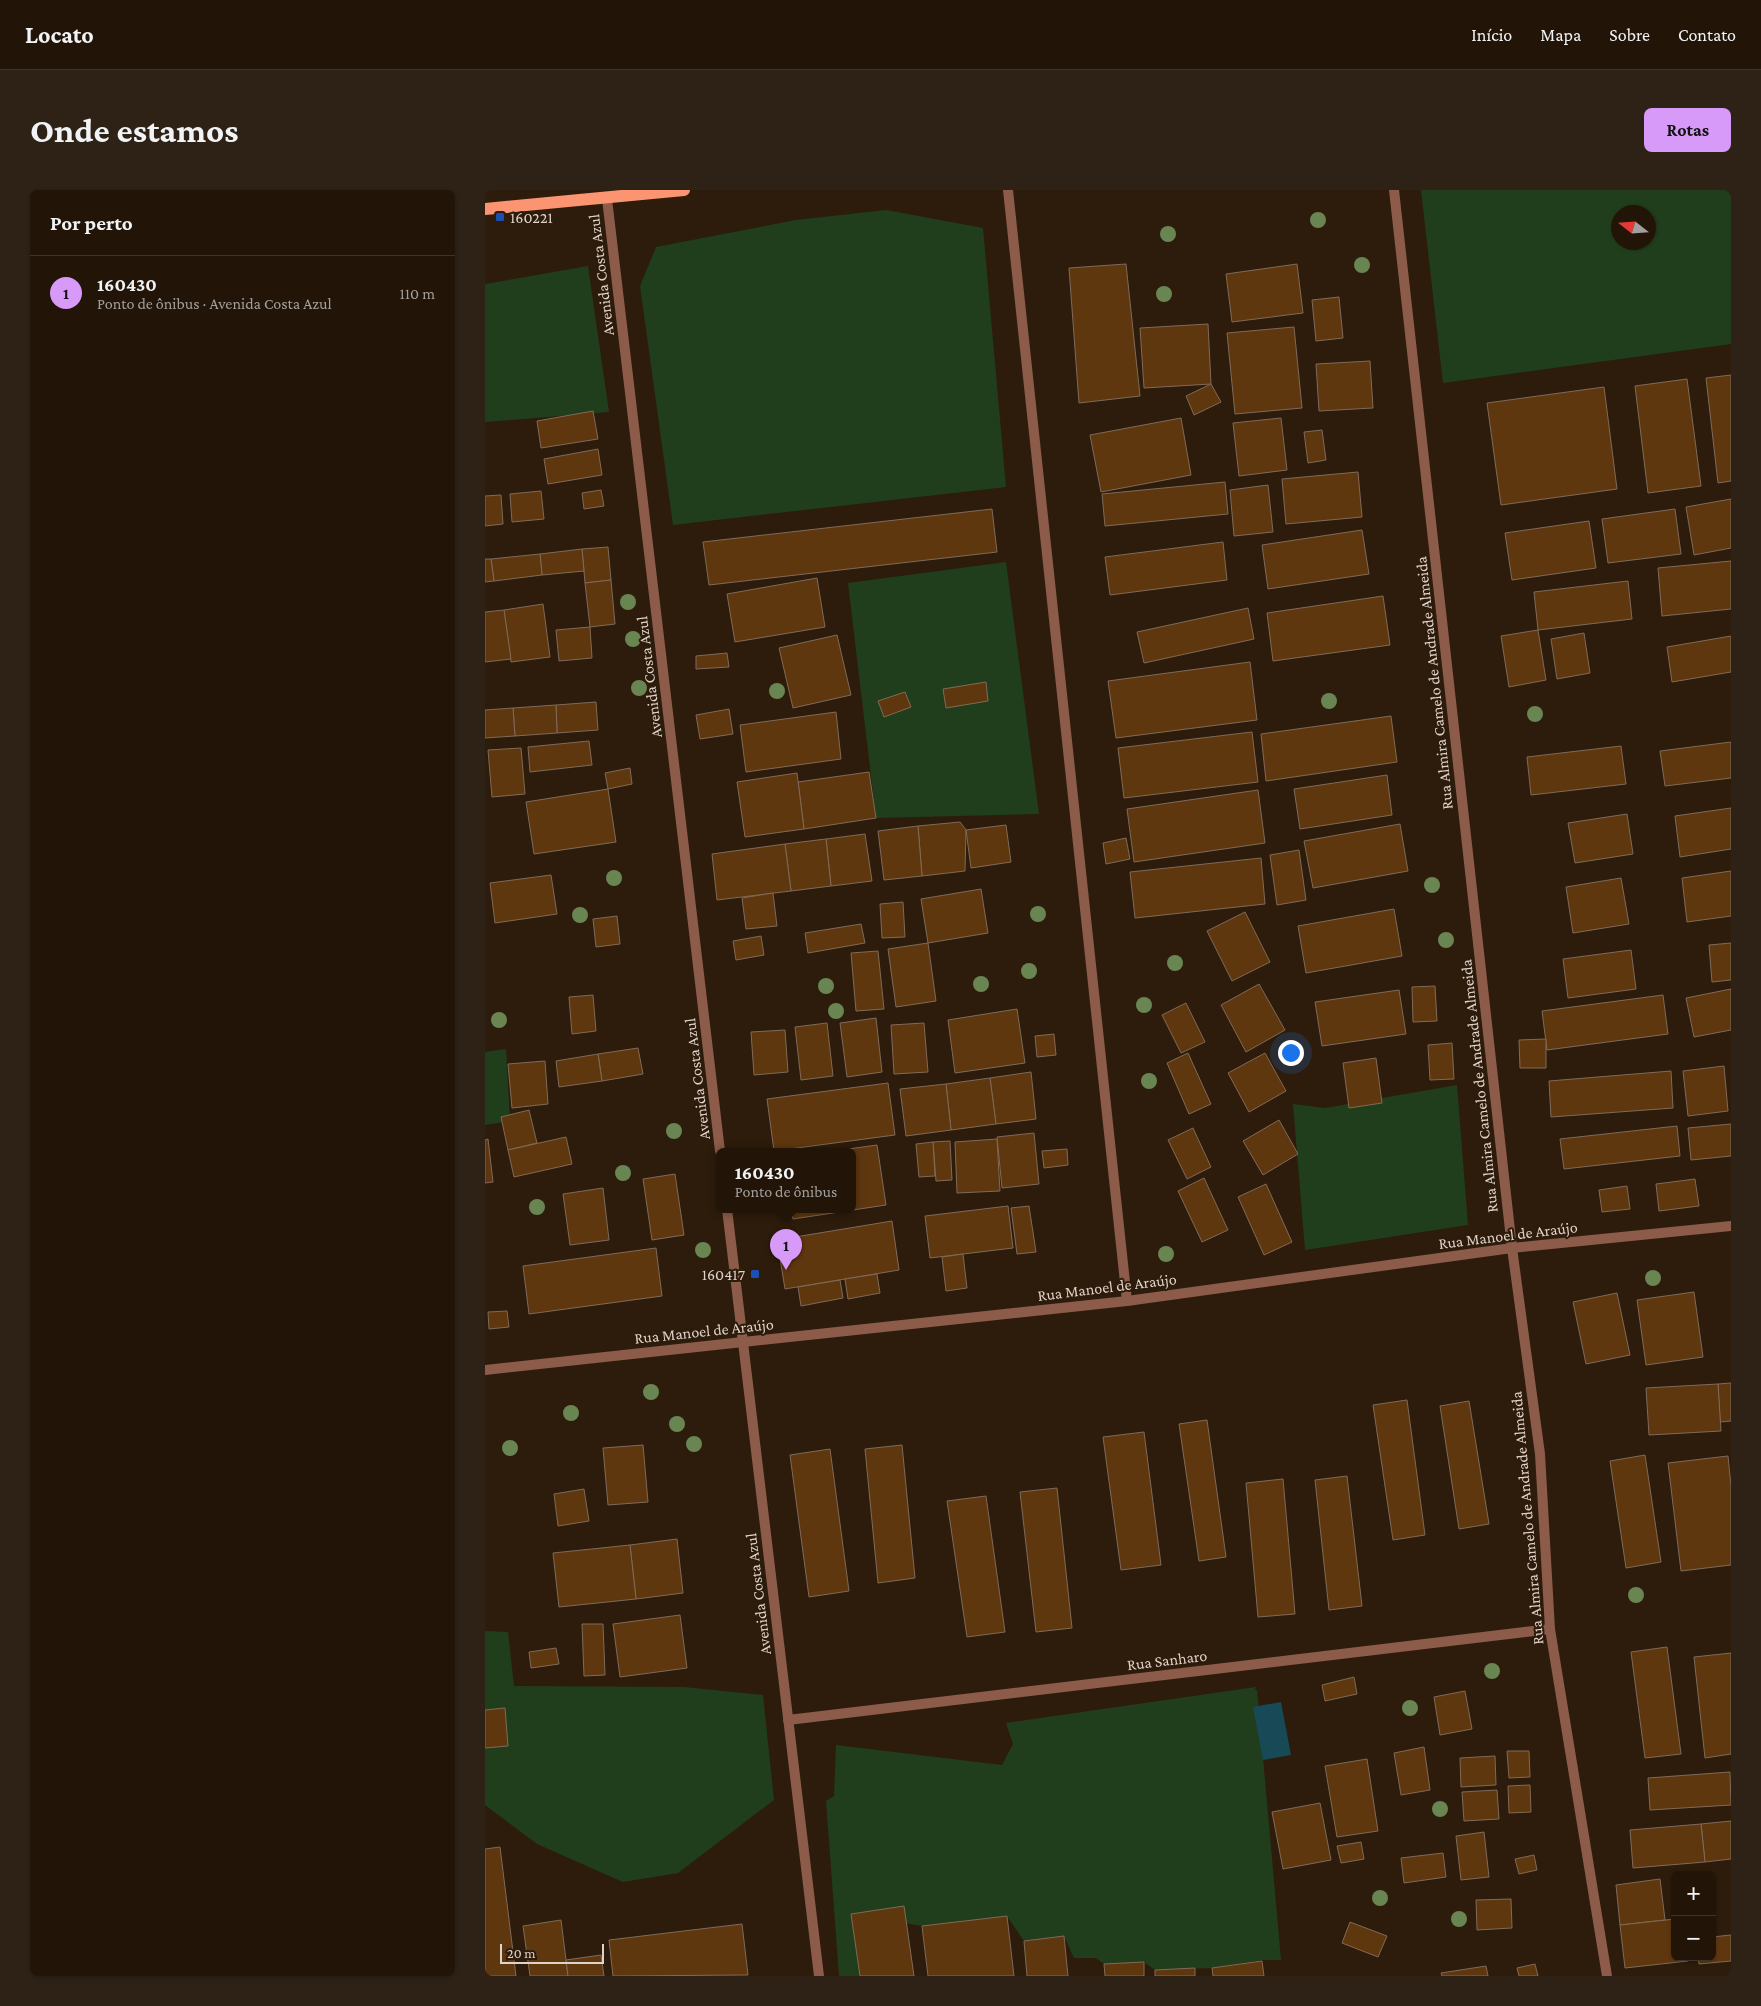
<!DOCTYPE html>
<html lang="pt">
<head>
<meta charset="utf-8">
<style>
  body { margin:0; font-family:"Crimson Pro",serif; background:#2e2216; color:#f1f3f6 }
  .controls { position:absolute; right:15px; bottom:15px; display:grid; overflow:hidden; border-radius:8px; box-shadow:0 1px 4px #0004 }
  .controls button { width:45px; height:45px; display:grid; place-items:center; padding:0; border:0; border-bottom:1px solid #3f3429; background:#221508; color:#f1f3f6; font:25px sans-serif }
  .compass { position:absolute; left:1126px; top:15px; width:45px; height:45px; border-radius:50%; background:#221508; box-shadow:0 1px 4px #0004; rotate:287deg }
  .scale { position:absolute; left:15px; bottom:12px; width:104px; box-sizing:border-box; padding-left:5px; border:2px solid #dfd2c8; border-top:0; font-size:14px; line-height:18px; white-space:nowrap; color:#dfd2c8; -webkit-text-stroke:4px #2d1c0b; paint-order:stroke }
  .you { position:absolute; left:805px; top:862px; width:18px; height:18px; margin:-12px; border:4px solid #fff; border-radius:50%; background:#1a73e8; box-shadow:0 0 0 8px #1a73e833 }
  .badge { display:grid; place-items:center; width:32px; height:32px; border-radius:50%; background:#d89af8; color:#111; font-size:16px; font-weight:700 }
  .pin { position:absolute; translate:-50% -41px; filter:drop-shadow(0 1px 2px #0008) }
  .pin::after { content:''; position:absolute; top:26px; width:18px; height:15px; background:inherit; clip-path:polygon(0 0,100% 0,50% 100%) }
  .popup { position:absolute; left:231px; top:958px; width:140px; height:65px; box-sizing:border-box; display:grid; place-content:center; border-radius:8px; background:#221508; filter:drop-shadow(0 1px 4px #0005); font-size:16px; white-space:nowrap; color:#a29f9c }
  .popup b { font-size:19px; color:#f1f3f6 }
  .popup::after { content:''; position:absolute; left:50%; top:100%; margin-left:-10px; border:10px solid transparent; border-top-color:#221508 }
  .list { margin:0; padding:0; list-style:none }
  h2 { display:flex; justify-content:space-between; align-items:center; height:65px; margin:0; padding:0 20px; font-size:21px }
  h2 small { font-size:16px; font-weight:400; color:#a29f9c }
  .list li { display:grid; grid-template-columns:32px 1fr auto; gap:15px; align-items:center; box-sizing:border-box; height:75px; padding:0 20px; border-top:1px solid #3f3429 }
  .list b { display:block; font-size:19px; white-space:nowrap }
  .list p { margin:0; font-size:16px; white-space:nowrap; color:#a29f9c }
  .list em { font-size:16px; font-style:normal; color:#a29f9c }
  .map { position:relative; flex:none; width:1246px; height:1786px; overflow:hidden; border-radius:8px }
  header { display:flex; align-items:center; gap:30px; box-sizing:border-box; height:70px; padding:0 25px; background:#221508; border-bottom:1px solid #3f3429 }
  header strong { font-size:24px }
  nav { display:flex; gap:28px; margin-inline-start:auto; font-size:18px }
  .intro { display:flex; align-items:center; justify-content:space-between; box-sizing:border-box; height:120px; padding:0 30px }
  h1 { margin:0; font-size:35px }
  .button { padding:12px 22px; border-radius:8px; background:#d89af8; color:#111; font-size:18px; font-weight:700 }
  main { display:flex; gap:30px; padding:0 30px }
  aside { flex:1; background:#221508; border-radius:8px; box-shadow:0 1px 4px #0004 }
  .map>svg:first-child { display:block }
</style>
</head>
<body>
<header>
<strong>Locato</strong>
<nav><a>Início</a><a>Mapa</a><a>Sobre</a><a>Contato</a></nav>
</header>
<div class="intro"><h1>Onde estamos</h1><a class="button">Rotas</a></div>
<main>
<aside>
<h2>Por perto<small></small></h2>
<ul class="list">
<li><span class="badge">1</span><div><b>160430</b><p>Ponto de ônibus · Avenida Costa Azul</p></div><em>110 m</em></li>
</ul>
</aside>
<div class="map">
<svg width="1246" height="1786" viewBox="0 0 1246 1786">
  <rect width="100%" height="100%" fill="#2d1c0b"/>
  <g fill="#213e1c" fill-rule="evenodd">
    <path d="M936,0H1246V154L958,193ZM1134,22H1164V52H1134Z"/>
    <path d="M401,20L498,38L521,297L188,335L155,96L171,57L311,30Z"/>
    <path d="M103,76L124,222L0,232V94Z"/>
    <path d="M521,372L554,624L391,628L363,393Z"/>
    <path d="M21,859L25,931L0,935V862Z"/>
    <path d="M972,895L983,1035L820,1060L808,914L840,918Z"/>
    <path d="M0,1441L23,1442L29,1496L199,1497L278,1505L289,1610L193,1683L138,1692L52,1654L0,1615Z"/>
    <path d="M771,1497L770,1500H772L796,1770H778L727,1778L670,1780L659,1772L619,1774L611,1768H589L579,1746L539,1751L522,1726L437,1736L367,1724L375,1786H354L341,1611L349,1606L351,1555L517,1575L528,1554L521,1533Z"/>
  </g>
  <path fill="#174957" d="M796,1512L806,1565L778,1570L768,1517Z"/>
  <g fill="#5f370f" stroke="#806a58">
    <path d="M641,74L655,206L594,213L584,78Z"/>
    <path d="M812,74L818,123L747,132L741,84Z"/>
    <path d="M854,107L858,148L831,151L827,110Z"/>
    <path d="M723,134L726,194L659,198L655,138Z"/>
    <path d="M809,137L817,218L750,224L742,143Z"/>
    <path d="M885,171L888,218L834,221L831,174Z"/>
    <path d="M1246,185V291L1233,293L1221,188Z"/>
    <path d="M1202,189L1216,296L1163,303L1150,196Z"/>
    <path d="M726,194L736,212L709,225L701,206Z"/>
    <path d="M1119,197L1132,299L1016,315L1002,213Z"/>
    <path d="M108,221L113,249L56,258L52,231Z"/>
    <path d="M696,228L706,285L616,302L605,245Z"/>
    <path d="M796,228L802,280L754,286L748,233Z"/>
    <path d="M837,240L841,270L823,273L819,242Z"/>
    <path d="M113,259L117,285L63,294L59,269Z"/>
    <path d="M873,282L877,327L801,334L797,289Z"/>
    <path d="M740,292L743,324L620,336L617,304Z"/>
    <path d="M783,295L788,342L749,346L745,300Z"/>
    <path d="M116,300L119,316L99,319L97,303Z"/>
    <path d="M56,301L59,329L27,332L25,304Z"/>
    <path d="M16,305L18,334L0,336V306Z"/>
    <path d="M1246,309V358L1209,365L1201,317Z"/>
    <path d="M507,319L512,362L224,395L218,352Z"/>
    <path d="M1190,319L1196,364L1123,373L1117,329Z"/>
    <path d="M1104,331L1111,378L1027,390L1020,343Z"/>
    <path d="M877,340L884,384L783,399L777,355Z"/>
    <path d="M738,352L742,390L625,405L620,367Z"/>
    <path d="M123,357L126,390L100,393L97,359Z"/>
    <path d="M97,359L99,381L57,385L55,364Z"/>
    <path d="M55,364L57,385L9,391L6,369Z"/>
    <path d="M0,369H6L9,391L0,392Z"/>
    <path d="M1246,371V419L1177,426L1173,378Z"/>
    <path d="M332,388L340,437L250,452L242,404Z"/>
    <path d="M126,390L130,434L105,437L100,393Z"/>
    <path d="M1143,391L1147,429L1053,440L1049,402Z"/>
    <path d="M898,406L905,455L788,471L782,423Z"/>
    <path d="M58,414L65,467L26,472L19,420Z"/>
    <path d="M763,418L769,449L659,473L652,442Z"/>
    <path d="M19,420L26,469L0,472V422Z"/>
    <path d="M105,437L107,468L74,471L71,440Z"/>
    <path d="M1053,440L1061,490L1024,497L1016,446Z"/>
    <path d="M1099,443L1105,483L1072,489L1066,449Z"/>
    <path d="M352,445L366,505L308,518L294,458Z"/>
    <path d="M1246,446V482L1187,492L1182,457Z"/>
    <path d="M242,463L244,477L211,479V466Z"/>
    <path d="M765,472L772,530L631,548L623,491Z"/>
    <path d="M501,492L503,511L461,518L458,499Z"/>
    <path d="M420,502L426,517L399,527L393,511Z"/>
    <path d="M111,512L113,540L72,543L71,515Z"/>
    <path d="M71,515L72,543L30,546L28,518Z"/>
    <path d="M28,518L30,546L0,548V520Z"/>
    <path d="M244,519L248,544L215,549L211,525Z"/>
    <path d="M351,522L356,569L261,582L255,535Z"/>
    <path d="M906,526L912,572L781,591L776,544Z"/>
    <path d="M767,542L773,592L639,608L633,558Z"/>
    <path d="M104,551L107,575L45,582L43,557Z"/>
    <path d="M1246,552V588L1180,596L1175,561Z"/>
    <path d="M1136,556L1141,594L1046,605L1042,567Z"/>
    <path d="M36,558L40,604L7,607L3,560Z"/>
    <path d="M145,578L147,594L123,599L120,583Z"/>
    <path d="M384,582L391,628L319,639L313,592Z"/>
    <path d="M312,583L319,639L260,647L252,592Z"/>
    <path d="M902,585L907,625L815,639L809,599Z"/>
    <path d="M123,599L131,652L49,664L41,612Z"/>
    <path d="M773,600L780,653L649,672L642,619Z"/>
    <path d="M1246,618V659L1195,667L1190,626Z"/>
    <path d="M1142,624L1148,664L1090,673L1083,633Z"/>
    <path d="M475,632L481,640L480,681L437,686L433,636Z"/>
    <path d="M915,634L923,681L828,698L819,651Z"/>
    <path d="M521,635L526,672L486,678L481,640Z"/>
    <path d="M433,636L437,686L399,690L393,641Z"/>
    <path d="M380,644L387,691L346,696L341,649Z"/>
    <path d="M641,648L645,669L621,674L618,653Z"/>
    <path d="M341,649L346,696L306,701L300,654Z"/>
    <path d="M300,654L306,701L232,710L227,664Z"/>
    <path d="M814,660L821,710L792,715L785,665Z"/>
    <path d="M776,668L780,714L650,728L645,682Z"/>
    <path d="M1246,681V726L1202,732L1197,688Z"/>
    <path d="M66,685L72,724L10,733L5,693Z"/>
    <path d="M1136,688L1144,734L1088,743L1081,697Z"/>
    <path d="M496,699L503,743L443,753L436,709Z"/>
    <path d="M288,703L292,736L261,739L257,708Z"/>
    <path d="M418,712L420,747L397,748L395,714Z"/>
    <path d="M909,719L917,766L821,783L813,736Z"/>
    <path d="M760,722L785,772L747,791L722,741Z"/>
    <path d="M132,726L135,754L111,757L108,729Z"/>
    <path d="M376,734L380,753L323,763L320,743Z"/>
    <path d="M276,746L279,765L251,770L248,751Z"/>
    <path d="M443,753L451,811L411,817L403,759Z"/>
    <path d="M1246,753V790L1227,792L1224,755Z"/>
    <path d="M1146,760L1151,799L1083,808L1078,769Z"/>
    <path d="M393,761L399,819L371,821L366,763Z"/>
    <path d="M774,794L800,840L761,862L736,815Z"/>
    <path d="M950,796L952,831L928,832L927,797Z"/>
    <path d="M1246,799V840L1209,847L1201,808Z"/>
    <path d="M914,800L921,844L837,856L830,812Z"/>
    <path d="M108,805L111,841L87,844L84,807Z"/>
    <path d="M1178,805L1183,844L1062,860L1057,821Z"/>
    <path d="M701,813L720,852L696,863L677,825Z"/>
    <path d="M532,819L540,873L470,883L463,830Z"/>
    <path d="M391,828L397,882L362,887L355,833Z"/>
    <path d="M342,833L348,886L316,890L310,837Z"/>
    <path d="M439,833L443,882L409,884L406,835Z"/>
    <path d="M300,840L303,882L269,885L266,842Z"/>
    <path d="M569,844L571,865L552,867L550,846Z"/>
    <path d="M1061,849V878H1035L1034,850Z"/>
    <path d="M967,853L969,889L945,890L943,855Z"/>
    <path d="M153,858L158,884L117,891L113,864Z"/>
    <path d="M703,863L726,914L704,924L682,873Z"/>
    <path d="M780,863L801,901L764,922L743,883Z"/>
    <path d="M113,864L117,891L74,897L71,871Z"/>
    <path d="M891,868L897,913L864,918L858,873Z"/>
    <path d="M60,871L63,914L27,918L23,874Z"/>
    <path d="M1239,876L1243,921L1203,926L1198,881Z"/>
    <path d="M1186,881L1188,918L1066,927L1064,891Z"/>
    <path d="M546,882L551,929L511,934L505,888Z"/>
    <path d="M505,888L511,934L466,940L461,894Z"/>
    <path d="M403,893L410,945L289,961L282,909Z"/>
    <path d="M461,894L466,940L421,946L415,899Z"/>
    <path d="M44,920L52,953L23,960L16,927Z"/>
    <path d="M794,930L813,964L778,985L758,951Z"/>
    <path d="M1246,934V966L1206,970L1203,938Z"/>
    <path d="M1192,936L1195,966L1079,979L1075,949Z"/>
    <path d="M708,938L726,977L702,989L683,950Z"/>
    <path d="M549,943L554,994L517,998L512,947Z"/>
    <path d="M81,947L87,974L29,987L23,960Z"/>
    <path d="M3,949L8,992L0,993V950Z"/>
    <path d="M512,949L515,1001L472,1003L470,952Z"/>
    <path d="M465,951L467,990L451,991L448,952Z"/>
    <path d="M448,952L450,986L434,987L431,954Z"/>
    <path d="M392,955L401,1015L308,1029L306,1019H367V961H349Z"/>
    <path d="M582,959L583,975L559,978L557,961Z"/>
    <path d="M190,984L199,1045L167,1050L158,989Z"/>
    <path d="M719,988L743,1040L717,1052L693,1001Z"/>
    <path d="M1210,989L1214,1016L1174,1021L1171,994Z"/>
    <path d="M781,994L807,1052L779,1065L753,1007Z"/>
    <path d="M1142,996L1145,1019L1117,1022L1114,1000Z"/>
    <path d="M118,998L124,1050L85,1055L78,1004Z"/>
    <path d="M523,1016L528,1058L445,1068L440,1026Z"/>
    <path d="M544,1016L551,1062L532,1064L526,1018Z"/>
    <path d="M407,1031L414,1080L300,1099L292,1050Z"/>
    <path d="M171,1058L177,1106L44,1124L38,1076Z"/>
    <path d="M478,1064L482,1098L461,1101L457,1067Z"/>
    <path d="M392,1084L395,1103L363,1109L360,1089Z"/>
    <path d="M355,1090L358,1108L316,1116L313,1097Z"/>
    <path d="M1209,1102L1218,1167L1161,1175L1152,1110Z"/>
    <path d="M1132,1103L1145,1165L1101,1174L1088,1112Z"/>
    <path d="M22,1121L24,1137L4,1139L3,1122Z"/>
    <path d="M1246,1193V1231L1235,1232L1233,1194Z"/>
    <path d="M1233,1194L1236,1241L1164,1245L1161,1198Z"/>
    <path d="M922,1210L940,1345L908,1350L888,1215Z"/>
    <path d="M984,1211L1004,1334L974,1339L955,1216Z"/>
    <path d="M722,1230L741,1367L714,1371L694,1234Z"/>
    <path d="M659,1242L676,1375L636,1380L618,1247Z"/>
    <path d="M158,1255L163,1312L123,1315L118,1258Z"/>
    <path d="M417,1255L430,1388L393,1393L380,1259Z"/>
    <path d="M345,1259L364,1401L324,1407L305,1265Z"/>
    <path d="M1160,1265L1176,1372L1141,1378L1125,1271Z"/>
    <path d="M1243,1266L1246,1296V1375L1196,1381L1183,1273Z"/>
    <path d="M862,1286L877,1416L844,1420L830,1290Z"/>
    <path d="M798,1289L810,1424L773,1427L761,1293Z"/>
    <path d="M572,1298L587,1438L551,1442L535,1302Z"/>
    <path d="M99,1299L104,1331L73,1336L69,1304Z"/>
    <path d="M501,1306L520,1442L482,1447L462,1311Z"/>
    <path d="M192,1349L198,1403L151,1409L145,1355Z"/>
    <path d="M145,1355L151,1409L74,1417L68,1363Z"/>
    <path d="M195,1425L202,1478L135,1487L128,1434Z"/>
    <path d="M97,1434H118L120,1485L99,1486Z"/>
    <path d="M1182,1457L1196,1564L1160,1568L1146,1462Z"/>
    <path d="M71,1458L74,1474L46,1478L44,1462Z"/>
    <path d="M1246,1463V1564L1220,1568L1209,1467Z"/>
    <path d="M869,1487L872,1504L840,1511L837,1495Z"/>
    <path d="M980,1501L987,1539L955,1545L949,1507Z"/>
    <path d="M20,1518L23,1556L0,1558V1520Z"/>
    <path d="M939,1557L945,1600L916,1605L909,1563Z"/>
    <path d="M1022,1561H1044L1045,1587L1024,1588Z"/>
    <path d="M1010,1566L1011,1595L976,1597L975,1568Z"/>
    <path d="M882,1569L893,1641L852,1647L840,1576Z"/>
    <path d="M1245,1582L1246,1615L1165,1620L1163,1588Z"/>
    <path d="M1045,1595L1046,1622L1024,1623L1023,1596Z"/>
    <path d="M1012,1600L1014,1629L979,1631L977,1602Z"/>
    <path d="M835,1613L846,1670L798,1679L787,1622Z"/>
    <path d="M1246,1631V1669L1220,1672L1216,1634Z"/>
    <path d="M1216,1634L1220,1672L1148,1678L1145,1640Z"/>
    <path d="M999,1642L1004,1687L976,1690L971,1646Z"/>
    <path d="M876,1652L879,1669L856,1673L852,1656Z"/>
    <path d="M15,1657L31,1786H0V1659Z"/>
    <path d="M958,1663L961,1687L919,1693L916,1668Z"/>
    <path d="M1049,1665L1052,1680L1034,1684L1030,1669Z"/>
    <path d="M1175,1689L1180,1730L1135,1735L1131,1695Z"/>
    <path d="M1026,1709L1027,1738L992,1740L991,1710Z"/>
    <path d="M419,1716L429,1786H375L366,1724Z"/>
    <path d="M522,1726L529,1786H443L437,1736Z"/>
    <path d="M1190,1729V1767H1202L1203,1771L1140,1778L1135,1735Z"/>
    <path d="M76,1730L83,1786H45L38,1736Z"/>
    <path d="M865,1732L902,1746L893,1767L857,1753Z"/>
    <path d="M257,1734L263,1785L128,1786L124,1750Z"/>
    <path d="M1246,1745V1771L1214,1774L1213,1767H1227V1747Z"/>
    <path d="M579,1746L583,1786H542L539,1751Z"/>
    <path d="M116,1765L119,1786H83L81,1770Z"/>
    <path d="M777,1771L779,1786H728L727,1778Z"/>
    <path d="M659,1772V1786H620L619,1774Z"/>
    <path d="M1050,1774L1053,1786H1034L1032,1778Z"/>
    <path d="M1001,1776L1003,1786H957L956,1783Z"/>
    <path d="M710,1778V1786H670V1780Z"/>
  </g>
  <g fill="none" stroke-linecap="round" stroke-linejoin="round">
    <g stroke="#8c5b4a" stroke-width="10">
      <path d="M523,0L642,1111"/>
      <path d="M909,0L1027,1058L1055,1264L1065,1439L1122,1786"/>
      <path d="M0,1180L258,1152"/>
      <path d="M303,1530L1065,1439"/>
    </g>
    <g stroke="#8c5b4a" stroke-width="10">
      <path d="M122,9L235,961"/>
      <path d="M242,1019L334,1786"/>
      <path d="M258,1152L642,1111L1027,1058L1246,1036"/>
    </g>
    <path stroke="#fb9571" stroke-width="12" d="M0,19L199,0"/>
  </g>
  <g fill="#698552">
    <circle cx="833" cy="30" r="8"/>
    <circle cx="683" cy="44" r="8"/>
    <circle cx="877" cy="75" r="8"/>
    <circle cx="679" cy="104" r="8"/>
    <circle cx="143" cy="412" r="8"/>
    <circle cx="148" cy="449" r="8"/>
    <circle cx="154" cy="498" r="8"/>
    <circle cx="292" cy="501" r="8"/>
    <circle cx="844" cy="511" r="8"/>
    <circle cx="1050" cy="524" r="8"/>
    <circle cx="129" cy="688" r="8"/>
    <circle cx="947" cy="695" r="8"/>
    <circle cx="553" cy="724" r="8"/>
    <circle cx="95" cy="725" r="8"/>
    <circle cx="961" cy="750" r="8"/>
    <circle cx="690" cy="773" r="8"/>
    <circle cx="544" cy="781" r="8"/>
    <circle cx="496" cy="794" r="8"/>
    <circle cx="341" cy="796" r="8"/>
    <circle cx="659" cy="815" r="8"/>
    <circle cx="351" cy="821" r="8"/>
    <circle cx="14" cy="830" r="8"/>
    <circle cx="664" cy="891" r="8"/>
    <circle cx="189" cy="941" r="8"/>
    <circle cx="138" cy="983" r="8"/>
    <circle cx="52" cy="1017" r="8"/>
    <circle cx="218" cy="1060" r="8"/>
    <circle cx="681" cy="1064" r="8"/>
    <circle cx="1168" cy="1088" r="8"/>
    <circle cx="166" cy="1202" r="8"/>
    <circle cx="86" cy="1223" r="8"/>
    <circle cx="192" cy="1234" r="8"/>
    <circle cx="209" cy="1254" r="8"/>
    <circle cx="25" cy="1258" r="8"/>
    <circle cx="1151" cy="1405" r="8"/>
    <circle cx="1007" cy="1481" r="8"/>
    <circle cx="925" cy="1518" r="8"/>
    <circle cx="955" cy="1619" r="8"/>
    <circle cx="895" cy="1708" r="8"/>
    <circle cx="974" cy="1729" r="8"/>
  </g>
  <g fill="#1a4fb4" stroke="#2d1c0b" stroke-width="2">
    <rect x="10" y="22" width="10" height="10" rx="2.5"/>
    <rect x="265" y="1079" width="10" height="10" rx="2.5"/>
  </g>
  <g text-anchor="middle" dominant-baseline="central" stroke-width="4" stroke-linejoin="round" paint-order="stroke">
    <g font-size="16" fill="#dfd2c8" stroke="#2d1c0b" text-anchor="start">
      <text x="25" y="27">160221</text>
      <text x="260" y="1084" text-anchor="end">160417</text>
    </g>
    <g font-size="16" fill="#dfd2c8" stroke="#2d1c0b">
      <text transform="translate(116 85) rotate(-97)">Avenida Costa Azul</text>
      <text transform="translate(164 487) rotate(-97)">Avenida Costa Azul</text>
      <text transform="translate(949 493) rotate(-96)">Rua Almira Camelo de Andrade Almeida</text>
      <text transform="translate(212 889) rotate(-97)">Avenida Costa Azul</text>
      <text transform="translate(994 896) rotate(-96)">Rua Almira Camelo de Andrade Almeida</text>
      <text transform="translate(1023 1045) rotate(-7)">Rua Manoel de Araújo</text>
      <text transform="translate(622 1097) rotate(-7)">Rua Manoel de Araújo</text>
      <text transform="translate(219 1141) rotate(-6)">Rua Manoel de Araújo</text>
      <text transform="translate(1042 1328) rotate(-95)">Rua Almira Camelo de Andrade Almeida</text>
      <text transform="translate(273 1404) rotate(-97)">Avenida Costa Azul</text>
      <text transform="translate(682 1470) rotate(-7)">Rua Sanharo</text>
    </g>
  </g>
</svg>
<div class="controls">
<button>+</button>
<button>−</button>
</div>
<svg class="compass" viewBox="-18 -18 36 36"><path d="M0-13l5 13h-10z" fill="#e53935"/><path d="M0 13l5-13h-10z" fill="#a29f9c"/></svg>
<div class="scale">20 m</div>
<div class="you"></div>
<div class="pin badge" style="left:301px;top:1080px">1</div>
<div class="popup"><b>160430</b>Ponto de ônibus</div>
</div>
</main>
</body>
</html>
